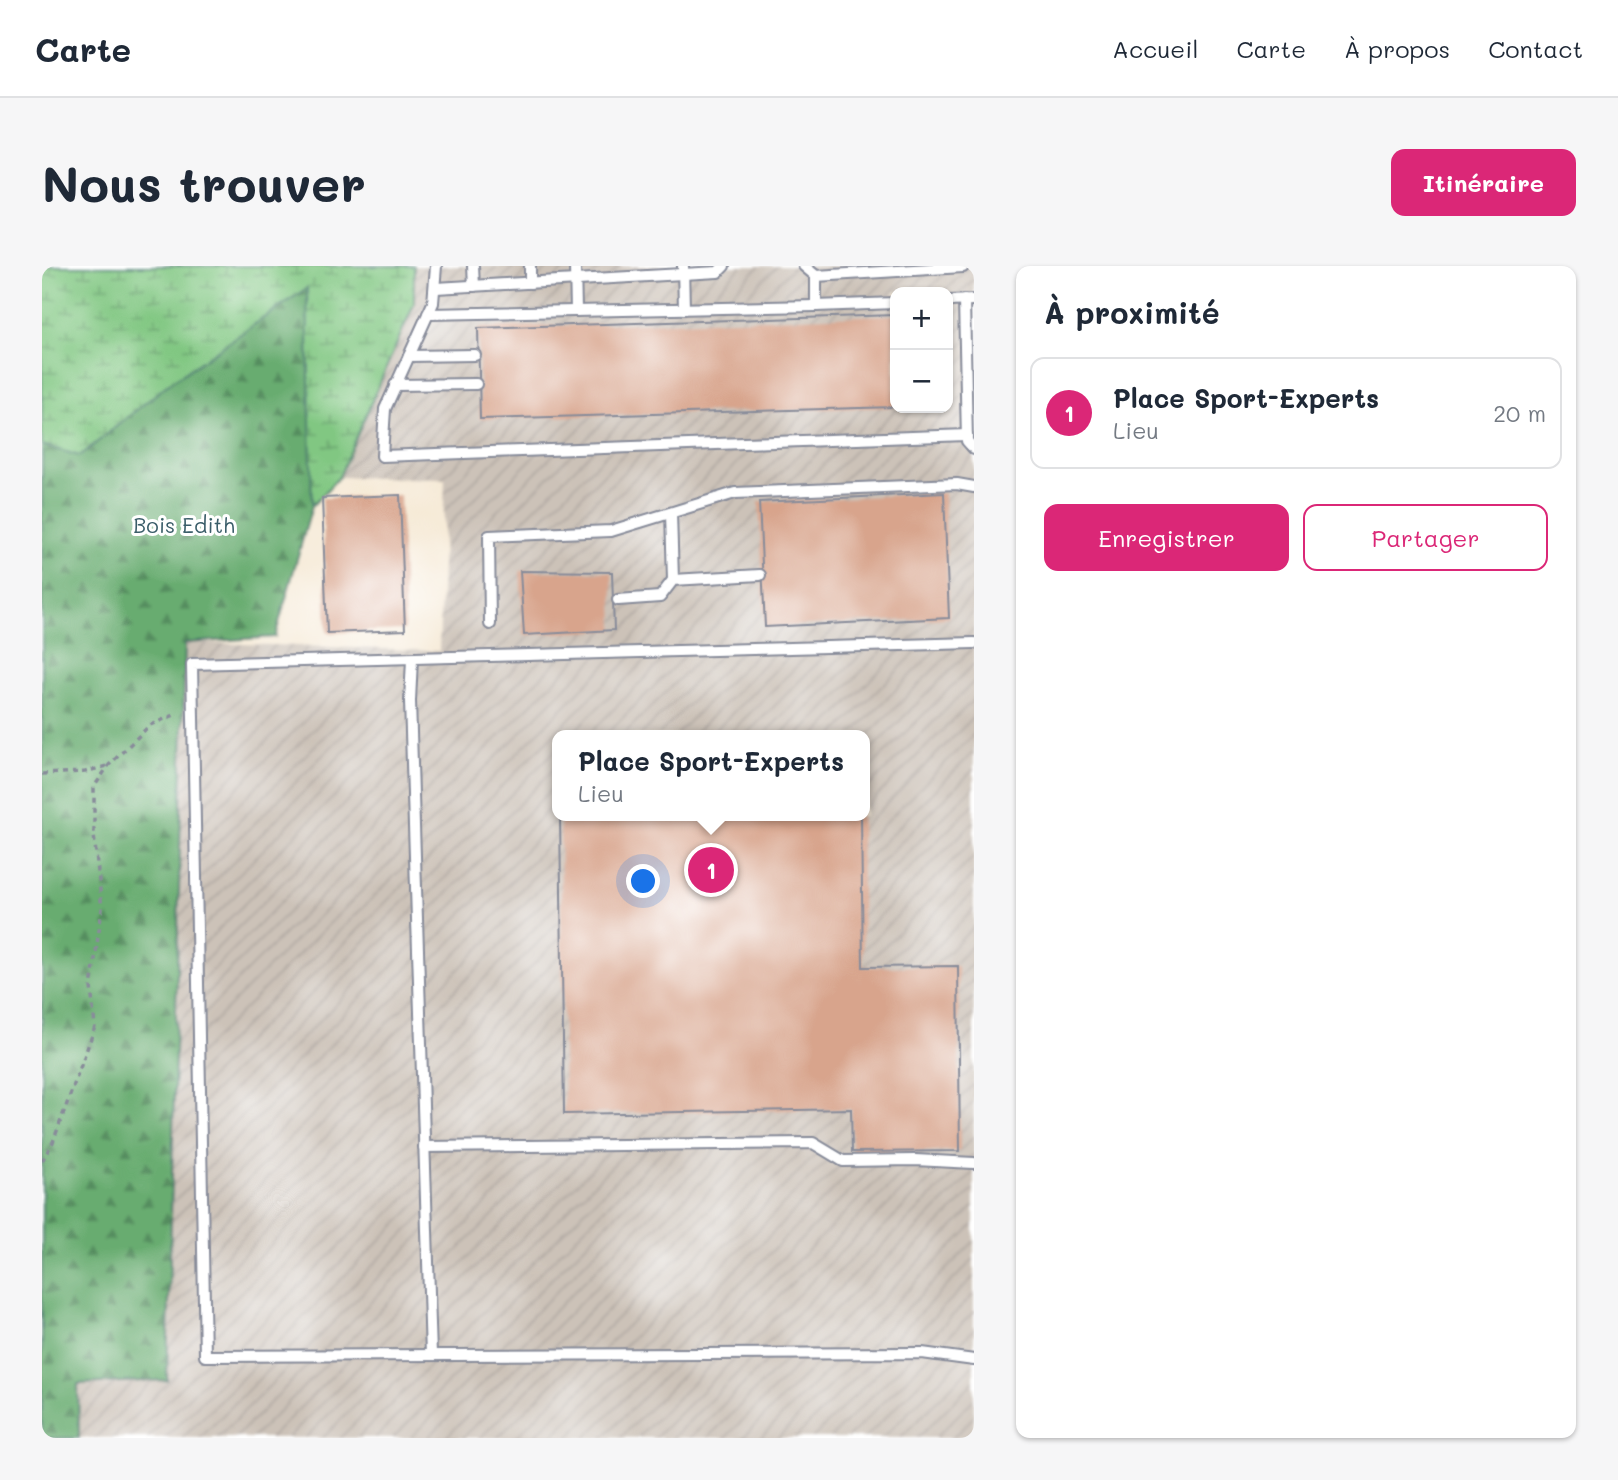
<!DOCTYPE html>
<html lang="fr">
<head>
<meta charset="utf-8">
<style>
  body { margin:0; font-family:Mali,sans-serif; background:#f6f6f7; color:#1f2937 }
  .controls { position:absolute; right:21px; top:21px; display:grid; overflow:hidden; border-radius:14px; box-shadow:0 2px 5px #0004 }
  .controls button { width:63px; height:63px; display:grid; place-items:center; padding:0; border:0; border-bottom:2px solid #e0e1e3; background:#fff; color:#1f2937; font:35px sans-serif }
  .you { position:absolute; left:602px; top:616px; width:24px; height:24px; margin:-18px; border:5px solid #fff; border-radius:50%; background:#1a73e8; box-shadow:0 0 0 10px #1a73e833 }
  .badge { display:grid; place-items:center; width:46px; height:46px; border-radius:50%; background:#db2777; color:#fff; font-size:23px; font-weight:700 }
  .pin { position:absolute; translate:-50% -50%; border:4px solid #fff; box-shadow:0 2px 7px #0006 }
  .popup { position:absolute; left:510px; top:464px; width:318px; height:91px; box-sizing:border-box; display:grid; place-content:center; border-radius:14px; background:#fff; filter:drop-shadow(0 2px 5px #0005); font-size:23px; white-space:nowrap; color:#747a83 }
  .popup b { font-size:26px; color:#1f2937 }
  .popup::after { content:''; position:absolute; left:50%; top:100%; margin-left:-14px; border:14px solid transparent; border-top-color:#fff }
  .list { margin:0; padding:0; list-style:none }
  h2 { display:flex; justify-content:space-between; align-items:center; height:91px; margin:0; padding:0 28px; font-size:30px }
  h2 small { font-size:23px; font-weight:400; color:#747a83 }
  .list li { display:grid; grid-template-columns:46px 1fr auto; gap:21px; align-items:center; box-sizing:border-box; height:112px; margin:0 14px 14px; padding:0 14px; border:2px solid #e0e1e3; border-radius:14px }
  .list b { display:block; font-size:26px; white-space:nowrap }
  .list p { margin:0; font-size:23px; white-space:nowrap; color:#747a83 }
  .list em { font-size:23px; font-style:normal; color:#747a83 }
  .actions { display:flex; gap:14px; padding:21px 28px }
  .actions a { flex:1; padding:16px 0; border:2px solid #db2777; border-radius:14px; text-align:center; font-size:24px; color:#db2777 }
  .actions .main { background:#db2777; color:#fff }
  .map { position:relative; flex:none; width:932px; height:1172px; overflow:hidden; border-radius:14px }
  header { display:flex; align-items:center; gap:42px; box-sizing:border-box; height:98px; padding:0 35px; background:#fff; border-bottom:2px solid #e0e1e3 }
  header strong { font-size:33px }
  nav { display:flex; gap:38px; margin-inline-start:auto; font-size:24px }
  .intro { display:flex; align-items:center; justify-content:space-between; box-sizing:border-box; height:168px; padding:0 42px }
  h1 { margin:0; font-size:49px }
  .button { padding:18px 32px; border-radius:14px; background:#db2777; color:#fff; font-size:24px; font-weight:700 }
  main { display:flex; gap:42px; padding:0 42px }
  aside { flex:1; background:#fff; border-radius:14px; box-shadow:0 2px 5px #0004 }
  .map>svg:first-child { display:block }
</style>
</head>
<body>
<header>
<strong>Carte</strong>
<nav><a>Accueil</a><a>Carte</a><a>À propos</a><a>Contact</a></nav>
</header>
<div class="intro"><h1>Nous trouver</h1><a class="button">Itinéraire</a></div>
<main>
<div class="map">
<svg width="932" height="1172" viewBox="0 0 932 1172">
  <defs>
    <pattern id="industrial-furrows" width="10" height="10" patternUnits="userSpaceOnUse" patternTransform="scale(1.75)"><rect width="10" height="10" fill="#ccc2b8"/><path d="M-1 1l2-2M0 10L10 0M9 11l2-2" fill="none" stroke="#afa7a1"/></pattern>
    <pattern id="forest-firs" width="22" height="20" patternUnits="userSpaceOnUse" patternTransform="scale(1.75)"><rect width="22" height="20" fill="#68ac70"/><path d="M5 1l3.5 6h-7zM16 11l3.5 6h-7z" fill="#558c5f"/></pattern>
    <pattern id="wetland-marsh" width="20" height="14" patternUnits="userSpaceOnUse" patternTransform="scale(1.75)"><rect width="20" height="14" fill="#81c782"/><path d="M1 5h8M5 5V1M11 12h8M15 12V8" fill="none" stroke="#69a26e"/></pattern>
  </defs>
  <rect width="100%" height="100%" fill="#fff"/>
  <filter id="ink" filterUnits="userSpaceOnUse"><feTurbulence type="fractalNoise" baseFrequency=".0143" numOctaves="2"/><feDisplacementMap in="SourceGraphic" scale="14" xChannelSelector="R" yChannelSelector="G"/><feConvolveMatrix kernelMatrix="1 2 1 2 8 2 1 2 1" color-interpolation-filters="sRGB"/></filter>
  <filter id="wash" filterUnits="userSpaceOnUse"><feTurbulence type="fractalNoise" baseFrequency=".00686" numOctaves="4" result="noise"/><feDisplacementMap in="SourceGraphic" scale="28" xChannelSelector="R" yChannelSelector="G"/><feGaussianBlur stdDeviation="1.57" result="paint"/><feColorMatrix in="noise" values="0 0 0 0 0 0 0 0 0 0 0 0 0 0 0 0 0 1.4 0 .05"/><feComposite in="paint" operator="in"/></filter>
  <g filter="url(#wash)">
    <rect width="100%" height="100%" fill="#f6ead7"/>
    <path fill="url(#industrial-furrows)" fill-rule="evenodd" d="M372,0H932V1172H37L36,1118L125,1113L143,376L397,385L403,213L297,211L372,38ZM853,26H906V142H853ZM515,469H823V550H515Z"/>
    <path fill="url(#forest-firs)" stroke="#426e67" stroke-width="2" d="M265,22L270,240L233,371L143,377L125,1114L36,1118L37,1172H0V179L38,190L126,118Z"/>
    <path fill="url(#wetland-marsh)" stroke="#4e7b70" stroke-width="2" d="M0,0H372V38L297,211L270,240L265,22L126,118L38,190L0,179Z"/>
    <g id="blocks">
      <g fill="#d8a48c">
        <path d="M853,49V141L438,153L436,62Z"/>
        <path d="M902,227L907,352L723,361L717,236Z"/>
        <path d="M358,229L363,364L285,367L280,232Z"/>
        <path d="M478,305L570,306L572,364L482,369Z"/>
        <path d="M518,550H819L821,701L916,700L918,885L810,886L809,843L522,848Z"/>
      </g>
    </g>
  </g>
  <g filter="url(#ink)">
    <use href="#blocks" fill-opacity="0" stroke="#888c9a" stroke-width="2"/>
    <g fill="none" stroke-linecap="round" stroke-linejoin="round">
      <defs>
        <g id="lane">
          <path d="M394,0L391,37L343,143L340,190L925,169"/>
          <path d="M431,0L432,20"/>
          <path d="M488,0V17"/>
          <path d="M533,0L534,45"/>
          <path d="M641,0L642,43"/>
          <path d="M762,0L774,10"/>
          <path d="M394,22L676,6L682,0"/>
          <path d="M922,34L925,175L932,183"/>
          <path d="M906,35L932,34"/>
          <path d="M853,37L774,40V10L921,1"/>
          <path d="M386,48L774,40"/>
          <path d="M367,90L433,89"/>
          <path d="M353,119L434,118"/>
          <path d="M629,247L631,314L718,309"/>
          <path d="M576,334L618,331L631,314"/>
          <path d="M448,358L447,270L569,265L693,227L915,218L932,221"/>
          <path d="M932,377L150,398L163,1090L880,1087L932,1094"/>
          <path d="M370,393L368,435L389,1089"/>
          <path d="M382,881L771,877L801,895L873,894L932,897"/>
        </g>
      </defs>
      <use href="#lane" stroke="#888c9a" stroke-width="14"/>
      <g stroke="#888c9a" stroke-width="3.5" stroke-dasharray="5 5" stroke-linecap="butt">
        <path d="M0,508L43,506L65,500"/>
        <path d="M0,895L11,876L53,761L49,721L60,643L52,569V521L67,499L108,459L135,448"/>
      </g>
      <use href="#lane" stroke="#fff" stroke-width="10"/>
    </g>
  </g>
  <g text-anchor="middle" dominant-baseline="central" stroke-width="6" stroke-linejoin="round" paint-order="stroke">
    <g font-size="21" fill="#3a5d69" stroke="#fff">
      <text x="142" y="258">Bois Edith</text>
    </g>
  </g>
</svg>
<div class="controls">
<button>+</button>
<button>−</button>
</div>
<div class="you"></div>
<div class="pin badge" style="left:669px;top:604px">1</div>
<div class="popup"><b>Place Sport-Experts</b>Lieu</div>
</div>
<aside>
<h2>À proximité<small></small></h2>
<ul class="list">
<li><span class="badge">1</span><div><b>Place Sport-Experts</b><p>Lieu</p></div><em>20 m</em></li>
</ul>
<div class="actions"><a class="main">Enregistrer</a><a>Partager</a></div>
</aside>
</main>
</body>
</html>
